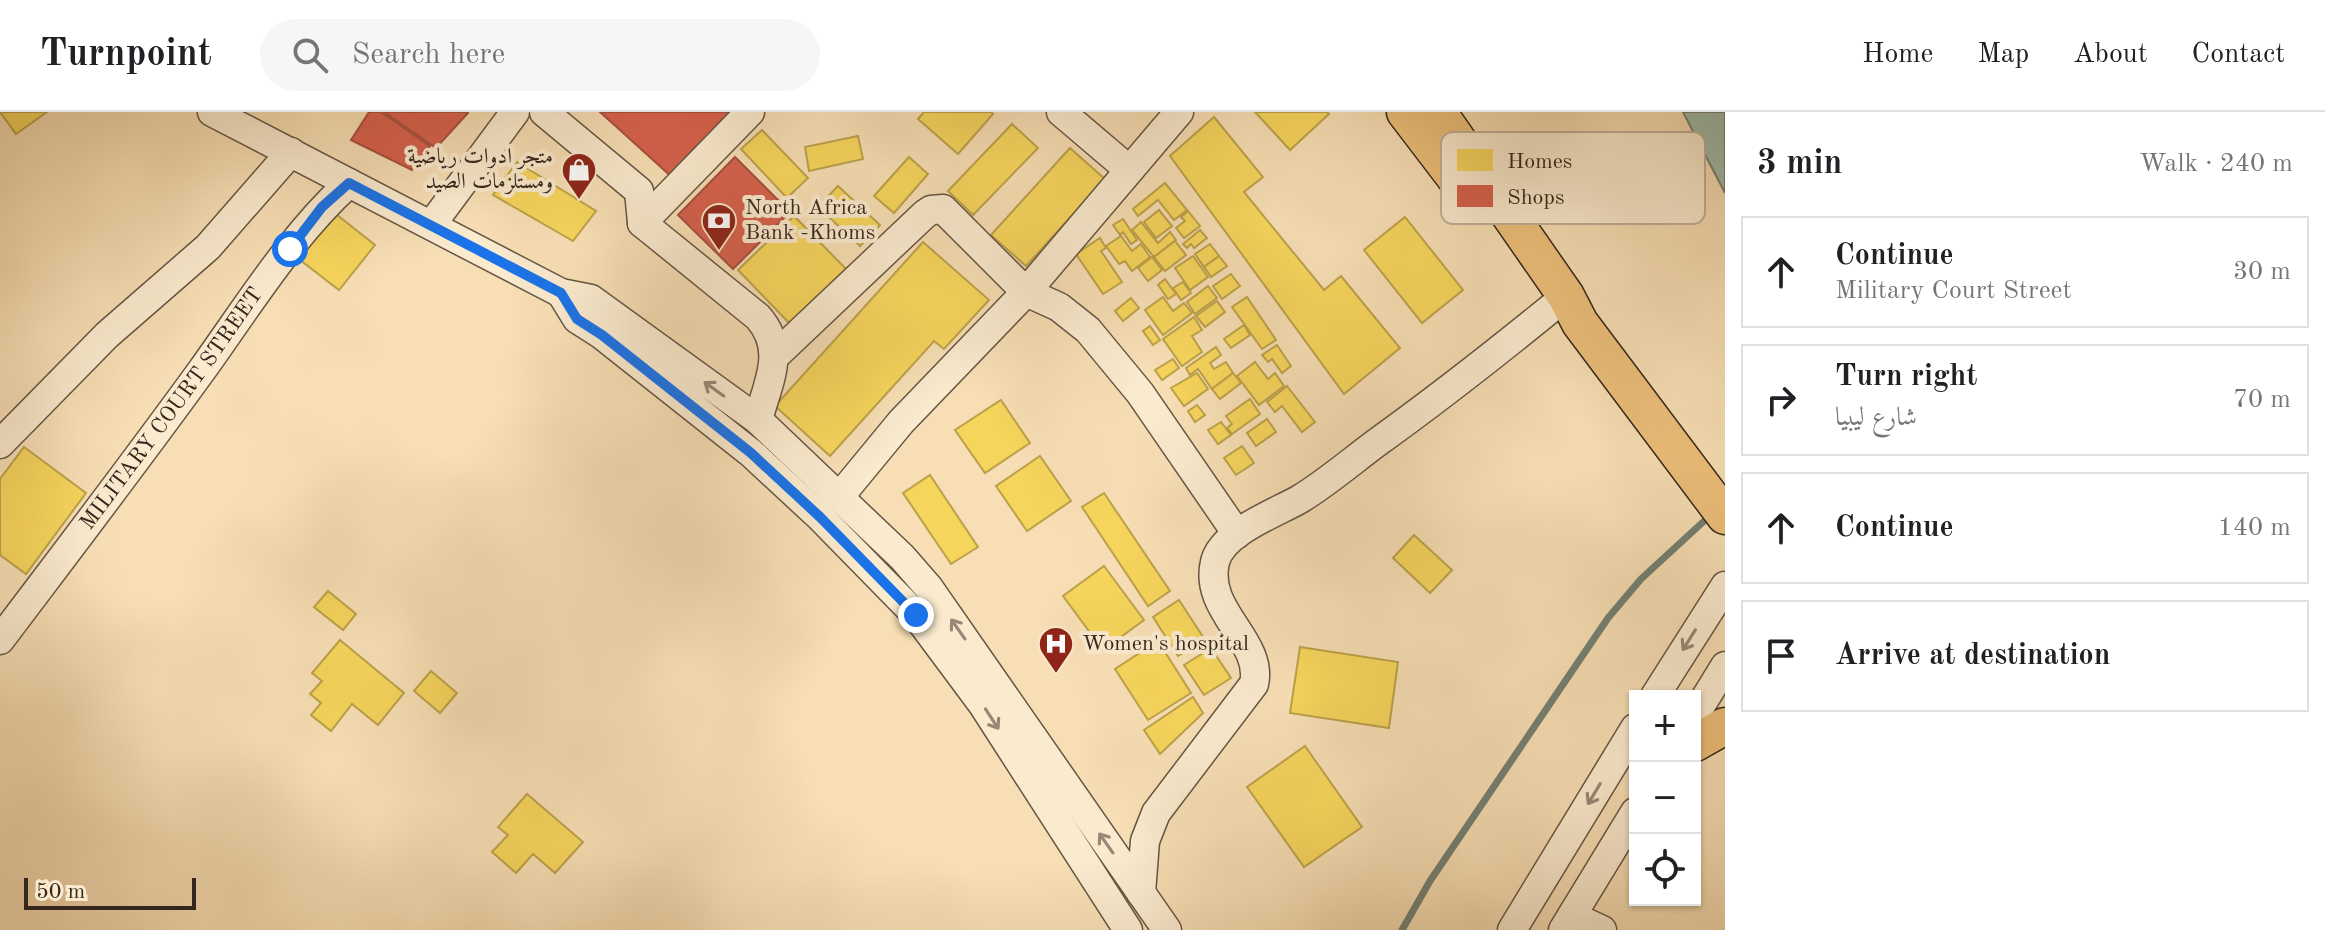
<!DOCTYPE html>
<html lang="en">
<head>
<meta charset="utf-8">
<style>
  body { margin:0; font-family:"Old Standard TT",Amiri,serif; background:#f6f6f6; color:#202124 }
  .controls { position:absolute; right:24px; bottom:24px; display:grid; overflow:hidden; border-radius:0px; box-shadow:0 2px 6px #0004 }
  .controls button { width:72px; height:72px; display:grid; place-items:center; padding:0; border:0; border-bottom:2px solid #e0e0e0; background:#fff; color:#202124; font:40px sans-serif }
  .scale { position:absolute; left:24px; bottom:20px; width:172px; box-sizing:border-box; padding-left:8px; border:4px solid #36271e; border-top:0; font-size:22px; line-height:28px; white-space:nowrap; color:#36271e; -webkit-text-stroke:6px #faeace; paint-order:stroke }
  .stop { position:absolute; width:24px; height:24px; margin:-18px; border:6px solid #1a73e8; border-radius:50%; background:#fff }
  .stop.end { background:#1a73e8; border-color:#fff; box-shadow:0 2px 8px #0008 }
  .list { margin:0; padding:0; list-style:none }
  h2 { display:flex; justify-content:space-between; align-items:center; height:104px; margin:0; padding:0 32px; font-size:34px }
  h2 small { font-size:26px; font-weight:400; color:#757577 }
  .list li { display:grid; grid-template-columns:52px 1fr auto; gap:24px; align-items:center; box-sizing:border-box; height:112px; margin:0 16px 16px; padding:0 16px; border:2px solid #e0e0e0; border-radius:0px }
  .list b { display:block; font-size:30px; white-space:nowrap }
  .list p { margin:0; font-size:26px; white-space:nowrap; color:#757577 }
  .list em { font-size:26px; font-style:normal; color:#757577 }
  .icon { flex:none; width:44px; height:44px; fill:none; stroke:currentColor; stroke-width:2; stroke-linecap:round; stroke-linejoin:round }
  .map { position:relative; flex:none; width:1725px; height:818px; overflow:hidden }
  header { display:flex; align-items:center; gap:48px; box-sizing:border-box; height:112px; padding:0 40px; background:#fff; border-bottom:2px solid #e0e0e0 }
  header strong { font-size:38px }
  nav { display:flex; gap:44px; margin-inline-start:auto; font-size:28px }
  .search { width:560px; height:72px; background:#f6f6f6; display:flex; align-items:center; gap:20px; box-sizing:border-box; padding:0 28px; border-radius:44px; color:#757577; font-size:30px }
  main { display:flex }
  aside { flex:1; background:#fff }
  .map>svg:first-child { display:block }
</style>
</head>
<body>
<header>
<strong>Turnpoint</strong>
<div class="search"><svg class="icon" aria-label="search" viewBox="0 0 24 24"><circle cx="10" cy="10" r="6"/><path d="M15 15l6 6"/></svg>Search here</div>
<nav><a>Home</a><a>Map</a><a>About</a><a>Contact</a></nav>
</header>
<main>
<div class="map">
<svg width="1725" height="818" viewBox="0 0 1725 818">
  <rect width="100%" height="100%" fill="#f7deb4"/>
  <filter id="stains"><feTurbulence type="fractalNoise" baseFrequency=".0025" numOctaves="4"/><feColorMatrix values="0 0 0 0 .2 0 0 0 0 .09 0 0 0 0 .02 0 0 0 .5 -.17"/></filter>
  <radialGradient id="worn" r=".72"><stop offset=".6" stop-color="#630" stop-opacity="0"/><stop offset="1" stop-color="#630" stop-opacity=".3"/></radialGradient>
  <path fill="#9ebcaa" stroke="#748072" stroke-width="2" d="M1683,0H1725V81Z"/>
  <g fill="#f6d55c" stroke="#bca149" stroke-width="2">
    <path d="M0,0H47L16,22Z"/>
    <path d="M924,0H991L993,2L958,42L918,7Z"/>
    <path d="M1255,0H1327L1329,2L1290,38Z"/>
    <path d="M1214,5L1263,65L1244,80L1324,178L1341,164L1400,236L1344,282L1170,44Z"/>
    <path d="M1012,12L1038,36L973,103L948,79Z"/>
    <path d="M762,18L808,66L787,86L741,37Z"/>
    <path d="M858,24L863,47L809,59L805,35Z"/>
    <path d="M1070,36L1105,67L1026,154L991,123Z"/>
    <path d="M909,45L928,62L894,101L874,84Z"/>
    <path d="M517,50L596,99L573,129L493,83Z"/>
    <path d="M1165,71L1187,98L1174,108L1158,88L1138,104L1133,97Z"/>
    <path d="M838,74L880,113L860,134L818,95Z"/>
    <path d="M327,95L375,133L339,178L291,141Z"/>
    <path d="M1159,98L1172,114L1156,126L1144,110Z"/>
    <path d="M1188,99L1200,114L1184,126L1176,116L1185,109L1181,105Z"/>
    <path d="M794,104L849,160L792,214L738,158Z"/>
    <path d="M1405,105L1463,178L1422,211L1364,138Z"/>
    <path d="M1123,107L1137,128L1131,132L1123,120L1120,123L1113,113Z"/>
    <path d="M1141,110L1158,131L1170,120L1176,128L1154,145L1132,118Z"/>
    <path d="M1200,118L1207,126L1194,136L1191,132L1187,136L1183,132Z"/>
    <path d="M1121,124L1132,139L1141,132L1150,145L1132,159L1125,149L1119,152L1106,134Z"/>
    <path d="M1100,126L1106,136L1101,139L1122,170L1103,182L1076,142Z"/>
    <path d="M1175,129L1186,143L1165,159L1154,145Z"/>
    <path d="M923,130L989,188L944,237L934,229L830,344L775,294Z"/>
    <path d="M1210,132L1219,144L1204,155L1195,142Z"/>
    <path d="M1193,144L1208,165L1190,178L1175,156Z"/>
    <path d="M1219,144L1227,154L1211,165L1204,155Z"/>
    <path d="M1152,145L1162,158L1148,169L1138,156Z"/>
    <path d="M1231,162L1240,174L1222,187L1213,174Z"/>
    <path d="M1165,167L1176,182L1168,187L1158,173Z"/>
    <path d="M1183,170L1191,181L1181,188L1173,176Z"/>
    <path d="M1208,174L1217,186L1195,202L1187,190Z"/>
    <path d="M1163,185L1173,199L1184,191L1192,201L1163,223L1145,198Z"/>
    <path d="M1247,185L1276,228L1262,237L1232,195Z"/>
    <path d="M1131,186L1139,196L1123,209L1115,199Z"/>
    <path d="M1217,189L1225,200L1205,215L1196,204Z"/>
    <path d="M1194,205L1202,218L1192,224L1202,240L1182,254L1163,227Z"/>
    <path d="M1244,213L1250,223L1231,236L1224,227Z"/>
    <path d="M1150,214L1160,228L1153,233L1143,219Z"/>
    <path d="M1277,233L1291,254L1282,261L1272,247L1268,250L1262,243Z"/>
    <path d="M1216,235L1221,243L1210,251L1214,257L1226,250L1233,261L1212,277L1198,257L1190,263L1186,256Z"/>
    <path d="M1173,247L1179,256L1162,268L1155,258Z"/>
    <path d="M1255,250L1268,267L1275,261L1284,274L1259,293L1237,264Z"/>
    <path d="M1197,261L1208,277L1184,294L1171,276Z"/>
    <path d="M1233,261L1241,271L1220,287L1212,277Z"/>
    <path d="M1287,274L1315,310L1302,320L1282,294L1275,300L1267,290Z"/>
    <path d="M1250,287L1260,302L1232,322L1227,316L1232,312L1226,304Z"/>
    <path d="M1001,288L1030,331L985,361L955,318Z"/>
    <path d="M1197,293L1205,303L1195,310L1188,299Z"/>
    <path d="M1267,307L1276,320L1256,334L1247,321Z"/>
    <path d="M1221,310L1231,323L1218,332L1208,318Z"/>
    <path d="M1242,334L1254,351L1236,363L1224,346Z"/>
    <path d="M24,335L86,381L26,462L0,443V367Z"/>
    <path d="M1040,344L1071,389L1027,419L996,374Z"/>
    <path d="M930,363L978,435L951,452L903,381Z"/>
    <path d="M1104,381L1170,479L1148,494L1082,395Z"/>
    <path d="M1414,423L1452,458L1430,481L1393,446Z"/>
    <path d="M1104,454L1144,508L1103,538L1063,484Z"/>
    <path d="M328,479L356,502L343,518L314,495Z"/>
    <path d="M1179,488L1205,528L1178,544L1153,505Z"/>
    <path d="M340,528L404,581L378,613L352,592L331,619L311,603L321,591L310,582L322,569L312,561Z"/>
    <path d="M1158,529L1191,581L1148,608L1115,557Z"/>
    <path d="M1300,535L1398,550L1389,616L1290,601Z"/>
    <path d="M1211,536L1231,566L1204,583L1184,553Z"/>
    <path d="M431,559L457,581L440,601L414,579Z"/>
    <path d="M1193,585L1203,601L1160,642L1144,618Z"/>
    <path d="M1305,634L1362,715L1304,755L1247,675Z"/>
    <path d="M527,682L583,730L555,761L533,742L516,761L492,740L508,723L498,715Z"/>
  </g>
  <g fill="#d6604d" stroke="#a64f3f" stroke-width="2">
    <path d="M369,0H381L430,34L412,58L351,28Z"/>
    <path d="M384,0H467L468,1L436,36Z"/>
    <path d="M600,0H734L673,66Z"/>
    <path d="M735,45L790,100L733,157L678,103Z"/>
  </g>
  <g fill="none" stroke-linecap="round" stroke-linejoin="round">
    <path stroke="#748072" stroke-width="7" d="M1402,818L1430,769L1608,506L1641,467L1703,410"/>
    <defs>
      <g id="minor">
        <path d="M212,0L561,181L591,187L758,308L902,445L929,476L1167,818"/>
        <path d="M544,0L639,79L642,111L758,205C787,238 768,270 758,308"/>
        <path d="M1061,0L1128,57"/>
        <path d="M642,111L750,0"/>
        <path d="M432,112L515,0"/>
        <path d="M561,181L577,207L602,223L751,341L820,405L916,503L983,593L1128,818"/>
        <path d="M776,243L925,102L931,98L943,97L1026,180L1059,195L1088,218L1140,281L1237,422"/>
        <path d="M0,332L107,223L208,135L291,40"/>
        <path d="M840,384L901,310L1026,180L1179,0"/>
        <path id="s1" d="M0,528C68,438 136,349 202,258C248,194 291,124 349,71"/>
        <path d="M1655,584L1725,474"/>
        <path d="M1695,603L1725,554"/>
        <path d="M1141,781L1145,729L1156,701L1254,572C1264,529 1203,499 1215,450C1222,420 1276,401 1300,387C1328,370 1353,348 1379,329C1443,283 1505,234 1566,184"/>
        <path d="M1572,804L1602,818"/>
        <path d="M1512,818L1635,616"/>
        <path d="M1563,818L1635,700"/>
      </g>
      <g id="major">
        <path d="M1405,0L1460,72"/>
        <path d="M1438,0L1566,184L1580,211L1725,404"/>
        <path d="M1695,631L1725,614"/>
      </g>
    </defs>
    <use href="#minor" stroke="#654" stroke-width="31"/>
    <use href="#major" stroke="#36271e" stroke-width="39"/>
    <use href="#minor" stroke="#faeace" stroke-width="28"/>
    <use href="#major" stroke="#ecbf7a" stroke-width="36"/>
  </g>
  <defs><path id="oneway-shaft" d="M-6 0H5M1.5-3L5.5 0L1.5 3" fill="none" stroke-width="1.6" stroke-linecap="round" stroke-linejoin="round" transform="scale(2)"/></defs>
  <g stroke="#988876">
    <use href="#oneway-shaft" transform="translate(714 277) rotate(-144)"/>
    <use href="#oneway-shaft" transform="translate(958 517) rotate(-125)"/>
    <use href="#oneway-shaft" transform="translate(1689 528) rotate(122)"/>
    <use href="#oneway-shaft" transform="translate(992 607) rotate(57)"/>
    <use href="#oneway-shaft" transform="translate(1594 682) rotate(121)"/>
    <use href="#oneway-shaft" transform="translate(1106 731) rotate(-125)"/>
  </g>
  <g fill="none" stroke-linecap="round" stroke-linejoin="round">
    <path stroke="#1a73e8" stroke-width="10" d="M290,137L322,95L349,71L561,181L577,207L602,223L751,341L820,405L916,503"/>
  </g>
  <defs>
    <symbol id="shop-pin" viewBox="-11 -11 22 30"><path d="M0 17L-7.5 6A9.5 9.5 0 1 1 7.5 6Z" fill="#8f2418" stroke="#faeace"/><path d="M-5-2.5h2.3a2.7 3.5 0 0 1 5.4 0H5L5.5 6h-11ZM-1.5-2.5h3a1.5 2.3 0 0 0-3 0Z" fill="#fff"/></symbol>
    <symbol id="bank-pin" viewBox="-11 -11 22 30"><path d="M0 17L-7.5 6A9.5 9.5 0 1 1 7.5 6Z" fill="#8f2418" stroke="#faeace"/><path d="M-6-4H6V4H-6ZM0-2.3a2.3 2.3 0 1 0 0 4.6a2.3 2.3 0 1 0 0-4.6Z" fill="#fff"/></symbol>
    <symbol id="hospital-pin" viewBox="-11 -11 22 30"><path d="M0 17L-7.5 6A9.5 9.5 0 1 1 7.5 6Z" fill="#8f2418" stroke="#faeace"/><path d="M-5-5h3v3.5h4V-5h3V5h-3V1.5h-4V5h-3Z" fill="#fff"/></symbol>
  </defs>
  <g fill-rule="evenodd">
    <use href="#shop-pin" x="559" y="38" width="40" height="54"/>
    <use href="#bank-pin" x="699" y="89" width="40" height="54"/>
    <use href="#hospital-pin" x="1036" y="512" width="40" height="54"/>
  </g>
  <g text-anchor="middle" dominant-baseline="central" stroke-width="8" stroke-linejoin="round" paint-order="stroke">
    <g font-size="22" fill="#36271e" stroke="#faeace" text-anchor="start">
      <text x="553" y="45" text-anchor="end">متجر ادوات رياضية<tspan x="553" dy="25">ومستلزمات الصيد</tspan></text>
      <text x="745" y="96">North Africa<tspan x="745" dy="25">Bank -Khoms</tspan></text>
      <text x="1082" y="532">Women's hospital</text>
    </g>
    <g font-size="22" fill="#36271e" stroke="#faeace">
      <text stroke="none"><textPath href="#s1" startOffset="288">MILITARY COURT STREET</textPath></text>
    </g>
  </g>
  <rect x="1441" y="20" width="264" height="92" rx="12" fill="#faeace" stroke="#bfb099" stroke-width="2"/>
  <rect x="1457" y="37" width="36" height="22" fill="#f6d55c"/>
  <rect x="1457" y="73" width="36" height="22" fill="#d6604d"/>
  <g font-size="22" fill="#36271e">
    <text x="1507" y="56">Homes</text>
    <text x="1507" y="92">Shops</text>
  </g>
  <rect width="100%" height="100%" filter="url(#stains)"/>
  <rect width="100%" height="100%" fill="url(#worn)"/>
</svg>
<div class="controls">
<button>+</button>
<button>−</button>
<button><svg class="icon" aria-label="locate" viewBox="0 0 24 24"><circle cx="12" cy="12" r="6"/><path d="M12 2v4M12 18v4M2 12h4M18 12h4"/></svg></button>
</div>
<div class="scale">50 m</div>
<div class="stop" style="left:290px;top:137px"></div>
<div class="stop end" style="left:916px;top:503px"></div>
</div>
<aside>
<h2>3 min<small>Walk · 240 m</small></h2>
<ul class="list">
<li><svg class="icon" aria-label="ahead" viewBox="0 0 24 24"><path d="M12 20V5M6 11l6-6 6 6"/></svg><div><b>Continue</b><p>Military Court Street</p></div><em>30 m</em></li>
<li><svg class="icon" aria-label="right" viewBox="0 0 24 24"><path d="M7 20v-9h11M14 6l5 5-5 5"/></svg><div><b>Turn right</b><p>شارع ليبيا</p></div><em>70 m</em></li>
<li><svg class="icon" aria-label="ahead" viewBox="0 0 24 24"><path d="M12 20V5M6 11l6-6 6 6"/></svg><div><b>Continue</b></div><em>140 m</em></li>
<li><svg class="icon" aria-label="arrive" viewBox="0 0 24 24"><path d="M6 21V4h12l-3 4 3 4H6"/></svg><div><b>Arrive at destination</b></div></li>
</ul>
</aside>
</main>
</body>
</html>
